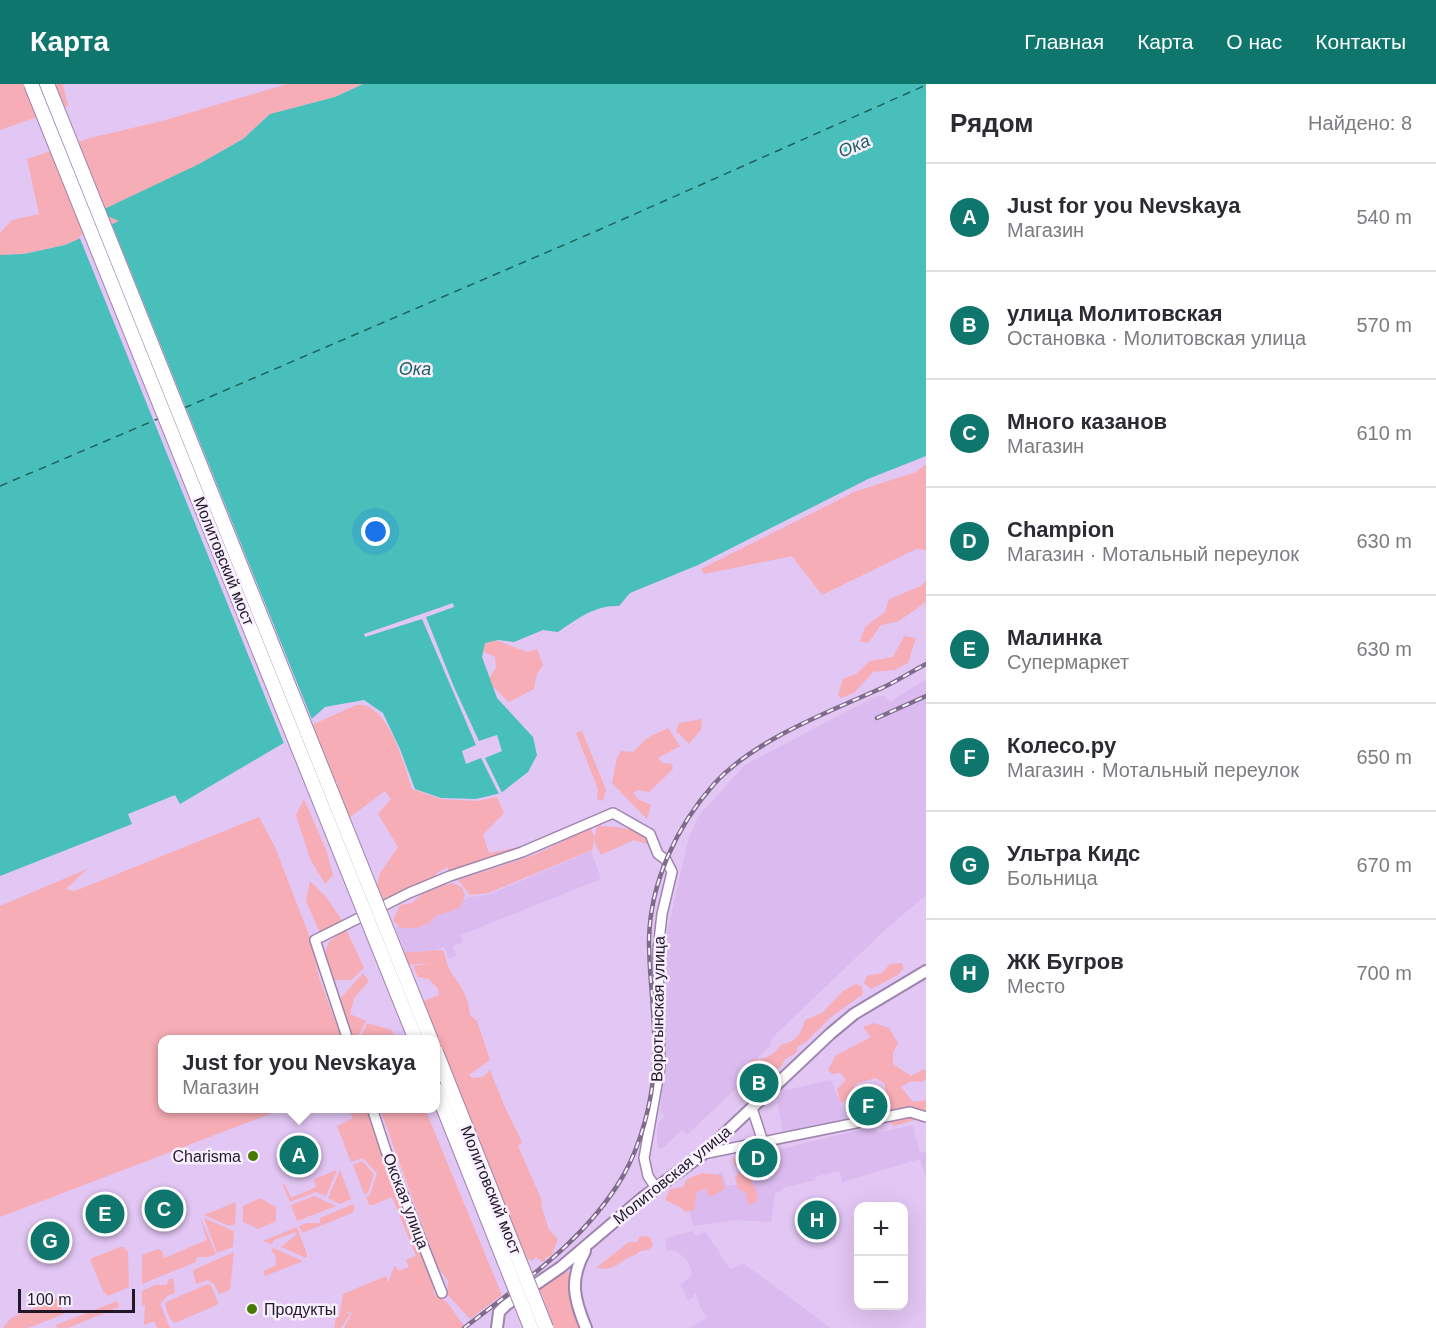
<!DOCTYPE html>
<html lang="ru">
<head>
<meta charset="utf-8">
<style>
  body { margin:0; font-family:Arial,sans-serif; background:#f2f2f3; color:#2b2b33 }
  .controls { position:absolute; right:18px; bottom:18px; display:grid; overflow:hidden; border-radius:12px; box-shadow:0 6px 24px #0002 }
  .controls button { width:54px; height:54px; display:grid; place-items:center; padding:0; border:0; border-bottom:2px solid #e1e1e2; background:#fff; color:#2b2b33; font:30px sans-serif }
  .scale { position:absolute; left:18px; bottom:15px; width:117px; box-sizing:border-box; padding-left:6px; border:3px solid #221828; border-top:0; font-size:16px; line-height:21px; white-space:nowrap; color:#221828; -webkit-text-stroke:4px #f8f0fe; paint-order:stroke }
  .you { position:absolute; left:376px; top:448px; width:21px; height:21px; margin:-15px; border:4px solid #fff; border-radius:50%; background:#1a73e8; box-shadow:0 0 0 9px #1a73e833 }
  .badge { display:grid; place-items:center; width:39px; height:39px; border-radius:50%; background:#0f766e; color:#fff; font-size:20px; font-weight:700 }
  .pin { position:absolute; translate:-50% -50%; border:3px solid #fff; box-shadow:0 2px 6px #0006 }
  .popup { position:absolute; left:158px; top:951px; width:282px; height:78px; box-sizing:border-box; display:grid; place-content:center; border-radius:12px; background:#fff; filter:drop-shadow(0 2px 4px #0005); font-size:20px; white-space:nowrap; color:#7c7c81 }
  .popup b { font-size:22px; color:#2b2b33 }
  .popup::after { content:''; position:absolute; left:50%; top:100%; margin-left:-12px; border:12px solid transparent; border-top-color:#fff }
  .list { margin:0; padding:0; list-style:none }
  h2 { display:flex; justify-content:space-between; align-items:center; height:78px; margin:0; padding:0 24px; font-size:26px }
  h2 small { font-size:20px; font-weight:400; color:#7c7c81 }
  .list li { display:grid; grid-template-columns:39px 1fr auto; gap:18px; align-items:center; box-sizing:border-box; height:108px; padding:0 24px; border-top:2px solid #e1e1e2 }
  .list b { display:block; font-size:22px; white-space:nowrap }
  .list p { margin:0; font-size:20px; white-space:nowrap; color:#7c7c81 }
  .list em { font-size:20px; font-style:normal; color:#7c7c81 }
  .map { position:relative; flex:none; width:926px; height:1244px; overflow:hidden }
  header { display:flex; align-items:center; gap:36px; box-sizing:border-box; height:84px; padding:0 30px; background:#0f766e; color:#fff }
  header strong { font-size:28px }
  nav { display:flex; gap:33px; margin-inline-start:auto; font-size:21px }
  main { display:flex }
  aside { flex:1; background:#fff }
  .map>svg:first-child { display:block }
</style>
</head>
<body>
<header>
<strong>Карта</strong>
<nav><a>Главная</a><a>Карта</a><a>О нас</a><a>Контакты</a></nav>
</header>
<main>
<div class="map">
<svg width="926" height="1244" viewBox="0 0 926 1244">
  <rect width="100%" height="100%" fill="#e2c6f4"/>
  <g fill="#dbbbef">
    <path d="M926,595V811L883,848L774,952L768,964L738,993L743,998L687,1051L682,1046L664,1063L659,1065L657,1063V1048L658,1039L665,1032L660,1027L666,970L662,888L665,857L689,753L700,730L745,681L876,612H886L890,618Z"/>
    <path d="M591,767L601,795L461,851L463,858L453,862L456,872L449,875L444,863L408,876L395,843L470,813L488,811Z"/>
    <path d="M831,996L847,1037L783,1049L777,1017L786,1006Z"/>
    <path d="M913,1041L920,1069L926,1068V1094L920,1075L842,1098L839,1087L815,1093L816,1096L782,1104L783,1106L775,1109L771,1138L735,1136L693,1142L685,1111L722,1087L727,1102L739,1100L736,1080L752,1072L875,1042L877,1049Z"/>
    <path d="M692,1147L697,1152L705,1147L730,1185L743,1179L831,1244H689L707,1234L700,1223L696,1209L693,1211L694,1213L688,1216L682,1204L681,1200L690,1193L692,1187L686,1175L676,1167H667L665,1154Z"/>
  </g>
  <g fill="#f7adb5">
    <path d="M0,0H66L63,1L68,22L0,46Z"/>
    <path d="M287,0H363L335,13L270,30L243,55L199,80L99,129L120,137L65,161L24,170L0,171V149L12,136L39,130L27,75L90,54L162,37Z"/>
    <path d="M926,380V466L916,465L822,511L792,472L704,490L701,485L854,408L916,388Z"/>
    <path d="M926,497V518L899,537L881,541L868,559L860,557L865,543L885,528L889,515L921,502Z"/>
    <path d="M904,552L916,554L908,579L895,586L873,588L854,609L841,614L838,611L843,595L856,590L870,577L893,573Z"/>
    <path d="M488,553L527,568L537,565L543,581L537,590L534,605L509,618L487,597L496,584L495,573L478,565Z"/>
    <path d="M356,621C360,621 366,621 369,623C393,637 404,680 412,705L441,715L476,717L497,713L504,729L483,751L489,769L515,764L502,775L448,790V783L437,789L435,795L383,816L377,802L380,789L398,763L378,730L391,715L385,707L349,734L335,708L338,699L332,694L312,641Z"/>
    <path d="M702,635L701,646L689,660L676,647L679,639Z"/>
    <path d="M668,644L680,662L658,674L663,679L672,680L673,685L649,708L638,706L633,709L638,715L651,721L647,735L612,699L617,674L621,667L633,668L647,654Z"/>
    <path d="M582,647L606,706L603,717L597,715L598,705L576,649Z"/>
    <path d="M304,715L327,768L333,791L325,800L310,775L296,731Z"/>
    <path d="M259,733L275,763L312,859L319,894L342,955L162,956V1024L283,1025L0,1133V822L87,785L66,805L75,807Z"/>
    <path d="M597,741C616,745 641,740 651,761L634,756L601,771L595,759V753L592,766L488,809L470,811L458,796L534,771L590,744L595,753Z"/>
    <path d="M310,797L327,814L343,838L321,851L306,817Z"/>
    <path d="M453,799L462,803L465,812L460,824L436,832L429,839L416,844H401L393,837L400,821L412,819C423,806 437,803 453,799Z"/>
    <path d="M346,845L364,884L351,896H334L324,871L329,858Z"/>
    <path d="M443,866C446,873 447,882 451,888C462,905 468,910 470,931L477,937L490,976L469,991L472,994L483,993L490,986L504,1021L522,1058L518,1062L542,1117L541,1121L549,1146L558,1155L552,1171L545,1174L546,1176L543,1178L536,1173L533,1176L524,1175L419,919L439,911L438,905L429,895L418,893L413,882L430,879L405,881L400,869Z"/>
    <path d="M901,879L904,884L898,891L871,905L864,899L867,892L882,889L890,880Z"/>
    <path d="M363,889L369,897L354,914L350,930L366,937L357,955H353L339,916Z"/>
    <path d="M856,900L862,903L863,910L831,933L805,959L798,962L796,969L784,976L782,982C767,991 760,1000 742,993L743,984L754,975C767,976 774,970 782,960C797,958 801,949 805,936L822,929L843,907Z"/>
    <path d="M367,939L392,946L396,955H360Z"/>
    <path d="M874,939L889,944L898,959L893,969V980L911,992L922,986H926V995L922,998L911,997L901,1003L913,1018L926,1016V1027L923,1026L914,1036L894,1042L875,1028L874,1021L887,1013L884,999L876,994L857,999L845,1017L840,1019L837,1005L846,996L841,989L832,990L828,986L835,972L871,953L863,943Z"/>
    <path d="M349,1025H367L425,1169L436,1203L433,1207L435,1211L447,1218L464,1242L461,1244H344L353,1227L351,1229L344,1227L350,1230L341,1244H334L336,1233L339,1234L343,1210L386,1192L388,1199L394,1183L396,1182L398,1187L409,1183L406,1176L416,1172L392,1113L373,1121H369L366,1113L370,1111L377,1089L363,1074L351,1078L337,1042L353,1034Z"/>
    <path d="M380,1025H425L502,1211L470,1235L447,1210L448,1197L437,1182Z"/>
    <path d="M738,1071L750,1078L752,1099L758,1109L756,1118L748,1121L746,1109L738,1105L735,1093L743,1084L735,1082L733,1074Z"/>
    <path d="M362,1077L374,1090L368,1109L364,1110L353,1081Z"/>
    <path d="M337,1086L326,1112L316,1108L290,1118L282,1099L285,1101L291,1114L316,1103L314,1095Z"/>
    <path d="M340,1086L351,1115L340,1120L328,1114Z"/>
    <path d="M702,1089L721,1091L725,1105L710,1113L705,1105L697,1108L694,1126L685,1128L680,1123L665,1116L670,1105L683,1103L687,1095Z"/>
    <path d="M314,1112L336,1122L297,1137L291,1121Z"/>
    <path d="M260,1114L276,1123V1137L258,1145L243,1138V1122Z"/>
    <path d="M236,1118L235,1140L229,1142L204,1131Z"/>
    <path d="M353,1120L355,1124L352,1129L302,1149L299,1142L307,1139H320V1134Z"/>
    <path d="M200,1133L216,1170L208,1173H197L196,1178L142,1200V1171L158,1165L162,1167L164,1174L207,1156Z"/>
    <path d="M204,1134L234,1147L233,1163L217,1169Z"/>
    <path d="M297,1143L307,1170L306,1174L281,1163L296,1151L295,1148L274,1156L272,1160L263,1157Z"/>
    <path d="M640,1152L650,1153L653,1162L648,1166L640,1167C635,1172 632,1172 626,1175C617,1181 609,1188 597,1183L629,1158H637Z"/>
    <path d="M120,1163H123L128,1168L129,1203L108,1212L103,1207L90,1175Z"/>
    <path d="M273,1164L303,1177L265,1192L263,1187L276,1181L275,1170L271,1168Z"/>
    <path d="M234,1168L230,1206L219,1210L214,1200L207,1196L196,1200L193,1186Z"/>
    <path d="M568,1188L571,1193L581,1244H554L540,1205L562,1189Z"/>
    <path d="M173,1194L175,1209L167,1212L160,1220L170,1244H157L154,1237L144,1241L145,1222L142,1221V1207L155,1201H167L168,1196Z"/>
    <path d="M208,1200L211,1202L218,1218L217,1221L175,1239C169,1236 165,1225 166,1218Z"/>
    <path d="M57,1214L64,1230L28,1244H3L11,1234Z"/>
    <path d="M117,1217L119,1223L68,1244H57L56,1241Z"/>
  </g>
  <path fill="#48bfbb" d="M363,0H926V372L868,395L698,481L630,509L619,522C595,521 577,535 558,548L543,546L514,558L498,556L485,559L482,573L497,614L533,653L537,671L528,688L501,709L476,715L441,714L415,705L400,665L383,629L364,616L325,623L287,657L180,720L175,711L128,730L132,740L0,792V171L24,170L65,161L119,137L98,128L199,80L243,55L270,30L335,13Z"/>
  <g fill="#e2c6f4">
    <path d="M111,138L313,638L285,662L79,152Z"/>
    <path d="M453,519L454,523L426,533L454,603L479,657L497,651L502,667L485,674L502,709L499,710L481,674L466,680L462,667L476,661L422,535L365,553L364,550Z"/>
  </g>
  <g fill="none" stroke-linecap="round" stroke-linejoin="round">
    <g stroke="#216260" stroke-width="1.5" stroke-dasharray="8 6" stroke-linecap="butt">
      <path d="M184,324L601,145L926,1"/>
      <path d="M0,402L160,334"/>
    </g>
    <defs>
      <g id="minor">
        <path d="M348,956L315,856L409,809L450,792L522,768L613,729L650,750L658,770L666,776L672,788L662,830L658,866L660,983L644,1074L648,1092L656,1104"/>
        <path d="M372,1024L386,1067L442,1209"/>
        <path d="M752,1024L763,1058"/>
        <path d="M703,1070L910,1028L926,1033"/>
      </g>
      <g id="tertiary">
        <path d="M585,1167C569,1196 574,1215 586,1244"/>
        <path d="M497,1244L499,1228L506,1221L561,1183L641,1115L703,1070L830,950L854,930L926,887"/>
      </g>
    </defs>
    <use href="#minor" stroke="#9e84af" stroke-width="12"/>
    <use href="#tertiary" stroke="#9e84af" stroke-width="14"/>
    <use href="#minor" stroke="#fff" stroke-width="9"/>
    <use href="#tertiary" stroke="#fff" stroke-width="10"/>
    <g stroke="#7f6c8b" stroke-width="1.5">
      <path d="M37,0L421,956"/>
      <path d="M436,980L542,1244"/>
    </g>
    <defs>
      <g id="rail">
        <path d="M877,634L926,612"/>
        <path d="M464,1244C521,1200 586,1156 623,1092C641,1060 652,1019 654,983C657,941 649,899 649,856C650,799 676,743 714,700C754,656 828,628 882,604C897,597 911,588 926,580"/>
      </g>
    </defs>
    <use href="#rail" stroke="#7f6c8b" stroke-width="4.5"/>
    <use href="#rail" stroke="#f8f0fe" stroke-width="2" stroke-dasharray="7" stroke-linecap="butt"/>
    <defs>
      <g id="primary-bridge">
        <path d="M31,0L416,956"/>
        <path d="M47,0L431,956"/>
        <path d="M436,968L546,1244"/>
        <path d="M436,1005L531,1244"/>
      </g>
    </defs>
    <use href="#primary-bridge" stroke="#9e84af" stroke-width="16" stroke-linecap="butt"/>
    <use href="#primary-bridge" stroke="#fff" stroke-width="14"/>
  </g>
  <g fill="#487903" stroke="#f8f0fe" stroke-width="2">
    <circle cx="253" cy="1072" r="6"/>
    <circle cx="252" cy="1225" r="6"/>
  </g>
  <g text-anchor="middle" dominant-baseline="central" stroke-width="5" stroke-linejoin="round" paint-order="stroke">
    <g font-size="16" fill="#221828" stroke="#f8f0fe">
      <text transform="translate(224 477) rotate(68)">Молитовский мост</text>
      <text transform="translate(658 925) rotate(-89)">Воротынская улица</text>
      <text transform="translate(672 1091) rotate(-39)">Молитовская улица</text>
      <text transform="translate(491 1106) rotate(68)">Молитовский мост</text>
      <text transform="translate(406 1117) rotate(69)">Окская улица</text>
    </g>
    <g font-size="16" fill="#221828" stroke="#f8f0fe" text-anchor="end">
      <text x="241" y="1072">Charisma</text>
      <text x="264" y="1225" text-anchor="start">Продукты</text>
    </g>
    <g font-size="18" font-style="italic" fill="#216260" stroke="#f8f0fe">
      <text transform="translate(854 62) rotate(-24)">Ока</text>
      <text x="415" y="285">Ока</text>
    </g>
  </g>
</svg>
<div class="controls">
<button>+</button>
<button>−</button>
</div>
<div class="scale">100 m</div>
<div class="you"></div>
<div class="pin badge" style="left:299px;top:1071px">A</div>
<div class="popup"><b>Just for you Nevskaya</b>Магазин</div>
<div class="pin badge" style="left:759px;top:999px">B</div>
<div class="pin badge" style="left:164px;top:1125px">C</div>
<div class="pin badge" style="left:758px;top:1074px">D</div>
<div class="pin badge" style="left:105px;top:1130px">E</div>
<div class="pin badge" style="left:868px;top:1022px">F</div>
<div class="pin badge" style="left:50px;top:1157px">G</div>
<div class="pin badge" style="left:817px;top:1136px">H</div>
</div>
<aside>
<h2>Рядом<small>Найдено: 8</small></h2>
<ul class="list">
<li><span class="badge">A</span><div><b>Just for you Nevskaya</b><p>Магазин</p></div><em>540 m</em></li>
<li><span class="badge">B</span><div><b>улица Молитовская</b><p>Остановка · Молитовская улица</p></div><em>570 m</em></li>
<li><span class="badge">C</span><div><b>Много казанов</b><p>Магазин</p></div><em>610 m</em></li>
<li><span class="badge">D</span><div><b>Champion</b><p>Магазин · Мотальный переулок</p></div><em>630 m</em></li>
<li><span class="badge">E</span><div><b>Малинка</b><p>Супермаркет</p></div><em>630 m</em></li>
<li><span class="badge">F</span><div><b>Колесо.ру</b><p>Магазин · Мотальный переулок</p></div><em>650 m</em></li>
<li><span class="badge">G</span><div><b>Ультра Кидс</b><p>Больница</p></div><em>670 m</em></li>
<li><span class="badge">H</span><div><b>ЖК Бугров</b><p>Место</p></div><em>700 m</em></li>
</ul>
</aside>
</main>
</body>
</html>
